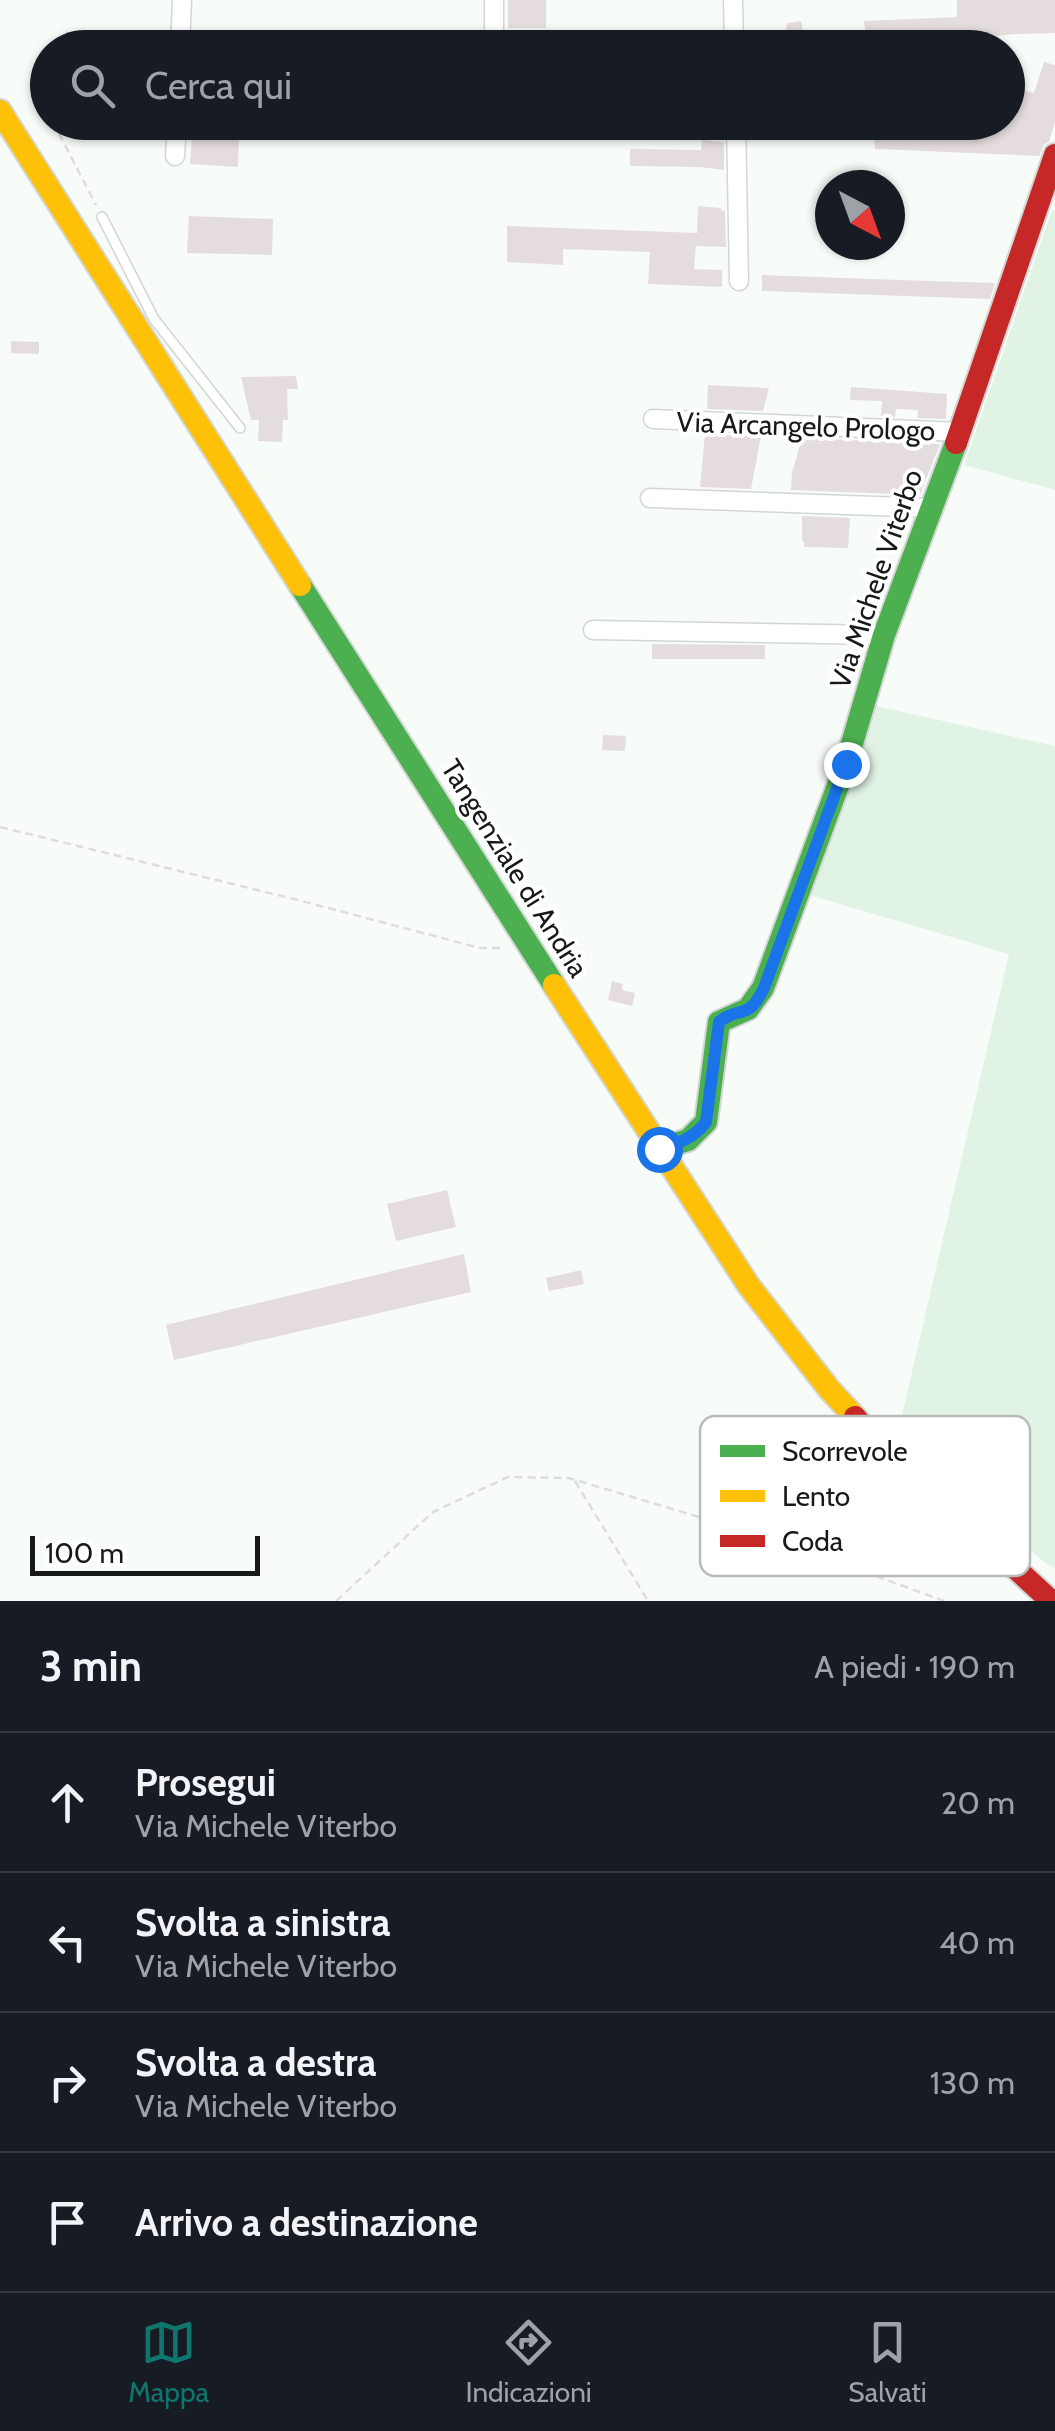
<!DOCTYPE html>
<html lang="it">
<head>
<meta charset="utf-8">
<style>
  body { margin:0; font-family:Cabin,sans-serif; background:#242831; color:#f1f3f6 }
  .compass { position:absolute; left:815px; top:170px; width:90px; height:90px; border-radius:50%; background:#171b24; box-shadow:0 2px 8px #0004; rotate:139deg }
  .scale { position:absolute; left:30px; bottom:25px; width:230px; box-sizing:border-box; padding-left:10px; border:5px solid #171a18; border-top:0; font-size:28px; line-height:35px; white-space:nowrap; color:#171a18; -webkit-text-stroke:8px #fff; paint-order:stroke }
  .stop { position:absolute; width:30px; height:30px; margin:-22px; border:8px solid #1a73e8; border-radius:50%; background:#fff }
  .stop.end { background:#1a73e8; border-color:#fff; box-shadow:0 2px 10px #0008 }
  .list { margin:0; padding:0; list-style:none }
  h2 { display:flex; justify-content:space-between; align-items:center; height:130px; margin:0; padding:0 40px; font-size:42px }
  h2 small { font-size:32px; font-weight:400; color:#9ea1a6 }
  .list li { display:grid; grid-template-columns:65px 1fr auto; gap:30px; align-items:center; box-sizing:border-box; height:140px; padding:0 40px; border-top:2px solid #363941 }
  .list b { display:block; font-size:38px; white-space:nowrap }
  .list p { margin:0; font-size:32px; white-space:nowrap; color:#9ea1a6 }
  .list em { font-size:32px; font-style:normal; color:#9ea1a6 }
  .icon { flex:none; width:55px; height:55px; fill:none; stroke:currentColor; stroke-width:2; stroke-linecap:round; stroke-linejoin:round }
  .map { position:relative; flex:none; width:1055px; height:1601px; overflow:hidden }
  .search { position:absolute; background:#171b24; box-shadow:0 2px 8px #0004; left:30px; right:30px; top:30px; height:110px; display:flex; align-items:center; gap:25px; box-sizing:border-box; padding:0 35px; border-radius:55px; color:#9ea1a6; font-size:38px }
  .sheet { height:690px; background:#171b24 }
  nav { display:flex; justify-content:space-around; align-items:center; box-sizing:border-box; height:140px; border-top:2px solid #363941; background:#171b24; font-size:28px; color:#9ea1a6 }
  nav a { display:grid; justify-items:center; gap:5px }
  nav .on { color:#0f766e }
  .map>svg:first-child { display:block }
</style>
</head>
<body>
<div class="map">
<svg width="1055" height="1601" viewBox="0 0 1055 1601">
  <rect width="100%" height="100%" fill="#f8fcf9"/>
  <g fill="#e0f3e5">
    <path d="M1052,210H1055V490L964,465Z"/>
    <path d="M876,706L1055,746V1568L1047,1564L896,1441L1009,954L806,894Z"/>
  </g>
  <g fill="#e5dddd">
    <rect x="508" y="0" width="38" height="28"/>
    <path d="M957,0H1055V33L1017,34L953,39V41L886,43V48H867L864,21L957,17Z"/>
    <path d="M801,21L807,48H762L763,32L786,30L787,23Z"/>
    <path d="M1044,62L1055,65V121L1049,142L1044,144L1039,156L875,149L873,122H1008V95H1022L1023,90L1034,93Z"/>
    <path d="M192,136L239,138L238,167L190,164Z"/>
    <path d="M702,140L724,142V170L700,167L630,166V149L701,150Z"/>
    <path d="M698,206L721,208V210L725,211L726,247L696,246L694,269L722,270V287L648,284L650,252L563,249V265L507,262V226L697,233Z"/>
    <path d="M189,216L273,219L272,255L187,253Z"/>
    <path d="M762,275L899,280L995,283L990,299L762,291Z"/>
    <path d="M11,341L39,342V354L11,353Z"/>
    <path d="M296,376L298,389H287L288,420H283L282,442L258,441L259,420H251L241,377Z"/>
    <path d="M708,385L769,388L763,411L707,409Z"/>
    <path d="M851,387L947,394L946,419L918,418V410L896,409L895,417L881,416L882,401L850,400Z"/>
    <path d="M705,434L761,436L751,489L700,487Z"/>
    <path d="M802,438L940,444L920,495L791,490L792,473Z"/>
    <path d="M802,516L850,518L848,548L804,547V541H802Z"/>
    <path d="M652,644L765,645V659H652Z"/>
    <path d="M603,735L626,736L625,751L602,750Z"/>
    <path d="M612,981L623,984L622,990L635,993L632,1006L608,1000Z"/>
    <path d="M447,1190L456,1227L396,1241L387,1204Z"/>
    <path d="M464,1254L471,1292L174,1360L166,1325Z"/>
    <path d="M581,1270L584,1284L549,1291L546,1278Z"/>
  </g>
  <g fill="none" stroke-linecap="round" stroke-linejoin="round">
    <defs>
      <path id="lane" d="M102,217L154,319L240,428"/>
      <g id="street">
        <path d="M494,0V44L734,46"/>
        <path d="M733,0L734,48"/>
        <path d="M180,48L182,0"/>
        <path d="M736,122L739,281"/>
        <path d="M175,156L177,122"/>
        <path d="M653,419L960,432"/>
        <path d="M650,498L933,508"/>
        <path d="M593,630L884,635"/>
      </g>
      <g id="fast">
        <path d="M300,585L554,985"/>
        <path d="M659,1149L688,1140L706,1122L719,1022L748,1009L763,988L846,764L884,635L956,443"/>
      </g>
      <g id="slow">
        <path d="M0,111L300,585"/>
        <path d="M554,985L749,1286L829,1389L855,1417"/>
      </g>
      <g id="jam">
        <path d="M956,443L1055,155"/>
        <path d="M855,1417L870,1434L1051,1601"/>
      </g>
    </defs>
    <use href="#lane" stroke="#d3d7d4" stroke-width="12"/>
    <use href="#street" stroke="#d3d7d4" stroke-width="21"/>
    <use href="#fast" stroke="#d3d7d4" stroke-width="26"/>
    <use href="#slow" stroke="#d3d7d4" stroke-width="26"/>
    <use href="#jam" stroke="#d3d7d4" stroke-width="26"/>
    <g stroke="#dcdddc" stroke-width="2.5" stroke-dasharray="8 5" stroke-linecap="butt">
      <path d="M53,122L96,205"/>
      <path d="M0,827L294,899L480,948H503"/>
      <path d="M575,1481L648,1601"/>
      <path d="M336,1601L433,1512L508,1477L569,1478L789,1544L944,1601"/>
    </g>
    <use href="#lane" stroke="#fefffe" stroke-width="9"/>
    <use href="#street" stroke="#fefffe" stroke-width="18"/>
    <use href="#fast" stroke="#4caf50" stroke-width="22"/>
    <use href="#slow" stroke="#ffc107" stroke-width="22"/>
    <use href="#jam" stroke="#c62828" stroke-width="22"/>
  </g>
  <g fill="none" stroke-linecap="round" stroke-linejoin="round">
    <path stroke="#1a73e8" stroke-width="12" d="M659,1149C679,1143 693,1139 706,1122L719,1022C741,1004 747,1023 764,988L846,764"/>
  </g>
  <g text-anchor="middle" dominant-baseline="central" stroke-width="8" stroke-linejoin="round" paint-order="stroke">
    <g font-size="28" fill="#171a18" stroke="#fff">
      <text transform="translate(806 426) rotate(2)">Via Arcangelo Prologo</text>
      <text transform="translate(876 579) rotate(-71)">Via Michele Viterbo</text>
      <text transform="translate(515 868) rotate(58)">Tangenziale di Andria</text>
    </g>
  </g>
  <rect x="700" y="1416" width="330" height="160" rx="15" fill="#fff" stroke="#b9baba" stroke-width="2.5"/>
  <rect x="720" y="1445" width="45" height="12" fill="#4caf50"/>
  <rect x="720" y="1490" width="45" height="12" fill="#ffc107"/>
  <rect x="720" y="1535" width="45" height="12" fill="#c62828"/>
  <g font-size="28" fill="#171a18">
    <text x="782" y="1461">Scorrevole</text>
    <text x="782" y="1506">Lento</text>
    <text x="782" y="1551">Coda</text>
  </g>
</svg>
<svg class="compass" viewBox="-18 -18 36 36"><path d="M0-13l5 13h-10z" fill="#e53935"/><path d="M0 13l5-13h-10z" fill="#9ea1a6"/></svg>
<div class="scale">100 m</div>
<div class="stop" style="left:659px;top:1149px"></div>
<div class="stop end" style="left:846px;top:764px"></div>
<div class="search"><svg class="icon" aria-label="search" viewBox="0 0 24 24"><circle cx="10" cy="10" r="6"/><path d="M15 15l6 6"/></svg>Cerca qui</div>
</div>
<section class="sheet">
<h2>3 min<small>A piedi · 190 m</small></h2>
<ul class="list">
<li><svg class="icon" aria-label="ahead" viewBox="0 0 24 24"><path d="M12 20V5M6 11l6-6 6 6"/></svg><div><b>Prosegui</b><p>Via Michele Viterbo</p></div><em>20 m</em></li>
<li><svg class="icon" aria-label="left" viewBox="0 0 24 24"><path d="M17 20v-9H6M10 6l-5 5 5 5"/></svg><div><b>Svolta a sinistra</b><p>Via Michele Viterbo</p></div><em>40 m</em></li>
<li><svg class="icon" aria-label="right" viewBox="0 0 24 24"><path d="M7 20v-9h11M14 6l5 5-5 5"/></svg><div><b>Svolta a destra</b><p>Via Michele Viterbo</p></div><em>130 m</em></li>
<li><svg class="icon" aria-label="arrive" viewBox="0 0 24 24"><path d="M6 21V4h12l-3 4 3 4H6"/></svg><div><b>Arrivo a destinazione</b></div></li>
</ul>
</section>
<nav>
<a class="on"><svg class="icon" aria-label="map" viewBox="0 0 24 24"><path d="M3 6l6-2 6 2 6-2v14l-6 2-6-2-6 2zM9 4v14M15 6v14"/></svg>Mappa</a>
<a><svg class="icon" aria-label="directions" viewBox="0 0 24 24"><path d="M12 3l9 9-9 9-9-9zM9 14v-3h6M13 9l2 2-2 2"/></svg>Indicazioni</a>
<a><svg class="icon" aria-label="saved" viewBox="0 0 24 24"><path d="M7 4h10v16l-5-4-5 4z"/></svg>Salvati</a>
</nav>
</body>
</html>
